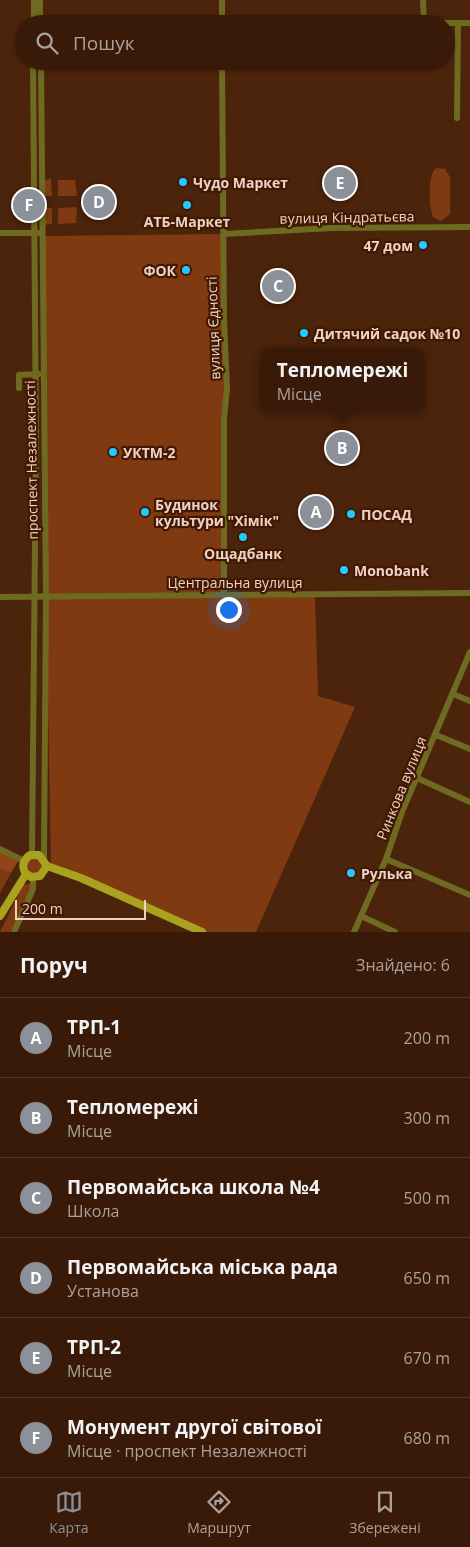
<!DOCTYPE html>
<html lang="uk">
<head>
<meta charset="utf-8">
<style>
  body { margin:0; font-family:"Open Sans",sans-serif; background:#402312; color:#f1f3f6 }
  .scale { position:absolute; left:15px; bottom:12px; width:131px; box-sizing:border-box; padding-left:5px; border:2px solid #eed2c5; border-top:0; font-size:14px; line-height:18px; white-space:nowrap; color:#eed2c5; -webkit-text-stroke:4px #411802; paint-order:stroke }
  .you { position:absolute; left:228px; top:609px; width:18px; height:18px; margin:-12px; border:4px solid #fff; border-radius:50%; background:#1a73e8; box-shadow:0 0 0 8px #1a73e833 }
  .badge { display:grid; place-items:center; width:32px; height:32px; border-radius:50%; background:#8c9099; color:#fff; font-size:16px; font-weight:700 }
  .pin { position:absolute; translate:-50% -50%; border:2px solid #fff; box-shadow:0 1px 5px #0006 }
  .popup { position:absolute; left:260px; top:348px; width:165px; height:65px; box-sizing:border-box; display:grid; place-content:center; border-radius:10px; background:#391a08; filter:drop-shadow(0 1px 4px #0005); font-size:16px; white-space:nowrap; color:#aba19c }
  .popup b { font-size:19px; color:#f1f3f6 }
  .popup::after { content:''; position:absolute; left:50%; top:100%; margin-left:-10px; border:10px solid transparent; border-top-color:#391a08 }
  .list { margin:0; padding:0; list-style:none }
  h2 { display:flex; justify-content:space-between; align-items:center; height:65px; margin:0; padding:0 20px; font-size:21px }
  h2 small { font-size:16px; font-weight:400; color:#aba19c }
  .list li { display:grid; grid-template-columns:32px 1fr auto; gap:15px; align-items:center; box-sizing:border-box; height:80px; padding:0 20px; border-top:1px solid #533829 }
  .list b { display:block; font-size:19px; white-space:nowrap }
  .list p { margin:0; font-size:16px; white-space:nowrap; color:#aba19c }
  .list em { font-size:16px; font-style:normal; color:#aba19c }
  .icon { flex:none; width:28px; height:28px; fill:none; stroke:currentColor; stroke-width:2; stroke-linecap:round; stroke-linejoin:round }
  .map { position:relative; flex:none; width:470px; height:932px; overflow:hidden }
  .search { position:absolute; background:#391a08; box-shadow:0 1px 4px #0004; left:15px; right:15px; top:15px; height:55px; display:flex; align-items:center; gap:12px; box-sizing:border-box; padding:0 18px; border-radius:28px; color:#aba19c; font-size:19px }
  .sheet { height:545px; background:#391a08 }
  nav { display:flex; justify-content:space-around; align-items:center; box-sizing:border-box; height:70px; border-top:1px solid #533829; background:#391a08; font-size:14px; color:#aba19c }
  nav a { display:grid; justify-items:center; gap:2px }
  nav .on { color:#8c9099 }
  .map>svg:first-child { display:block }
</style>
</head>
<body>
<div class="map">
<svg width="470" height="932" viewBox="0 0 470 932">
  <rect width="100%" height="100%" fill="#4c230b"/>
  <g fill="#803a11">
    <path d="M436,168L445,169L450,177V214L441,221L433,217C429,207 427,176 436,168Z"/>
    <path d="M51,179L52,196H42V180Z"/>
    <path d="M58,180H75L77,196H58Z"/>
    <path d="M77,207L76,223L58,224V208Z"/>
    <path d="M42,208H52V224L43,225Z"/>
    <path d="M224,234V593L315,596L318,696L355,707L256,932H202L51,867L46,597L43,236Z"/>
    <path d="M39,855L45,871L31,877L24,861Z"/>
    <path d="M0,869L11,873L0,893Z"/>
    <path d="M33,883L14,932H0L23,885Z"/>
  </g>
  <path fill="#914417" d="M0,849L20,858L11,873L0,869Z"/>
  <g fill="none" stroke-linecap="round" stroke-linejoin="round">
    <g stroke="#6e6a21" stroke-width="6">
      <path d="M34,0V24"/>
      <path d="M222,0V24"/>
      <path d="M423,0L424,23H470"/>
      <path d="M40,24V0"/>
      <path d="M41,61L46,597L44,859"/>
      <path d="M222,61L224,319L227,388L224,419V594"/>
      <path d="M457,118L458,23"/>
      <path d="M0,233H39"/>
      <path d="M224,234L332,228L470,227"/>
      <path d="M19,388V375L39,374"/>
      <path d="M0,597L470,593"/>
      <path d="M453,694L470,701"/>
      <path d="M436,735L470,749"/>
      <path d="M417,778L470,802"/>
      <path d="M0,849L24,861"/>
      <path d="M32,855L36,441L33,61"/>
      <path d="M386,859L470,895"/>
      <path d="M361,916L395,932"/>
      <path d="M14,932L33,889V877"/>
      <path d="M354,932L386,859L402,812L470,652"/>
    </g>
    <g stroke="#a8a21e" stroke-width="8">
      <path d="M26,874C21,867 23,860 30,855H39L47,866L81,878L202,932"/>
      <path d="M26,874L31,877L40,876L47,866"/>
      <path d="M0,916L26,874"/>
    </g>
  </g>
  <g fill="#24c9fe" stroke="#411802" stroke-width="2">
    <circle cx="183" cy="182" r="5"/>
    <circle cx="187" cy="205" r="5"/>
    <circle cx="423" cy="245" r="5"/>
    <circle cx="186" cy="270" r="5"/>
    <circle cx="304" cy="333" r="5"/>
    <circle cx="113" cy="452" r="5"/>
    <circle cx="145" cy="512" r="5"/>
    <circle cx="351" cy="514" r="5"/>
    <circle cx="243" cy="537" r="5"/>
    <circle cx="344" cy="570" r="5"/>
    <circle cx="351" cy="873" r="5"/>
  </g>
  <g text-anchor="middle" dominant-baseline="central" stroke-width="4.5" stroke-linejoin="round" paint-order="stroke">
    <g font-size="14" font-weight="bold" fill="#eed2c5" stroke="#411802" text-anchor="start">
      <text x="193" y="182">Чудо Маркет</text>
      <text x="187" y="221" text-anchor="middle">АТБ-Маркет</text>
      <text x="413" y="245" text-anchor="end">47 дом</text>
      <text x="176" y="270" text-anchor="end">ФОК</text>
      <text x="314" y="333">Дитячий садок №10</text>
      <text x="123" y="452">УКТМ-2</text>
      <text x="155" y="504">Будинок<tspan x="155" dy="16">культури "Хімік"</tspan></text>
      <text x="361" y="514">ПОСАД</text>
      <text x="243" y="553" text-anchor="middle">Ощадбанк</text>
      <text x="354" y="570">Monobank</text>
      <text x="361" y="873">Рулька</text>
    </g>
    <g font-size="14" fill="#eed2c5" stroke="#411802">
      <text transform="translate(347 217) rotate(-1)">вулиця Кіндратьєва</text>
      <text transform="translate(213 328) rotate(-92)">вулиця Єдності</text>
      <text transform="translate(31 460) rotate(-91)">проспект Незалежності</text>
      <text x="235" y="582">Центральна вулиця</text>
      <text transform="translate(401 788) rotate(-68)">Ринкова вулиця</text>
    </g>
  </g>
</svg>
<div class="scale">200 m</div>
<div class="you"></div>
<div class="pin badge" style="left:316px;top:512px">A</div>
<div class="pin badge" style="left:342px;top:448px">B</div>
<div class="popup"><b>Тепломережі</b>Місце</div>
<div class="pin badge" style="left:278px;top:286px">C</div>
<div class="pin badge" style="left:99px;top:202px">D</div>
<div class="pin badge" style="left:340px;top:183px">E</div>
<div class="pin badge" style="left:29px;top:205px">F</div>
<div class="search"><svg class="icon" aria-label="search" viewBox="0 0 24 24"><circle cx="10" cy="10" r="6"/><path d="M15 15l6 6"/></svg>Пошук</div>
</div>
<section class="sheet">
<h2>Поруч<small>Знайдено: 6</small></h2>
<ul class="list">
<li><span class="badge">A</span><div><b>ТРП-1</b><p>Місце</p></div><em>200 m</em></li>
<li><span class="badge">B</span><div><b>Тепломережі</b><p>Місце</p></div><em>300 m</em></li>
<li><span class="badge">C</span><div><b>Первомайська школа №4</b><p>Школа</p></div><em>500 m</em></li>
<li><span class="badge">D</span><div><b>Первомайська мiська рада</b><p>Установа</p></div><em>650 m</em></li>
<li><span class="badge">E</span><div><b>ТРП-2</b><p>Місце</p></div><em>670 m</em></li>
<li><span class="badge">F</span><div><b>Монумент другої світової</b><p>Місце · проспект Незалежності</p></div><em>680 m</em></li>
</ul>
</section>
<nav>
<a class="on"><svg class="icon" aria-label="map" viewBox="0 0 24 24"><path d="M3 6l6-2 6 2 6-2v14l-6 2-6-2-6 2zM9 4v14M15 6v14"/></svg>Карта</a>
<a><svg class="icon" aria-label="directions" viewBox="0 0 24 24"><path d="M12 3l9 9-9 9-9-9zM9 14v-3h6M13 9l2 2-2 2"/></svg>Маршрут</a>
<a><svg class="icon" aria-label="saved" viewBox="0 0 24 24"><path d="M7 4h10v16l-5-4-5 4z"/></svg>Збережені</a>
</nav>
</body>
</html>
